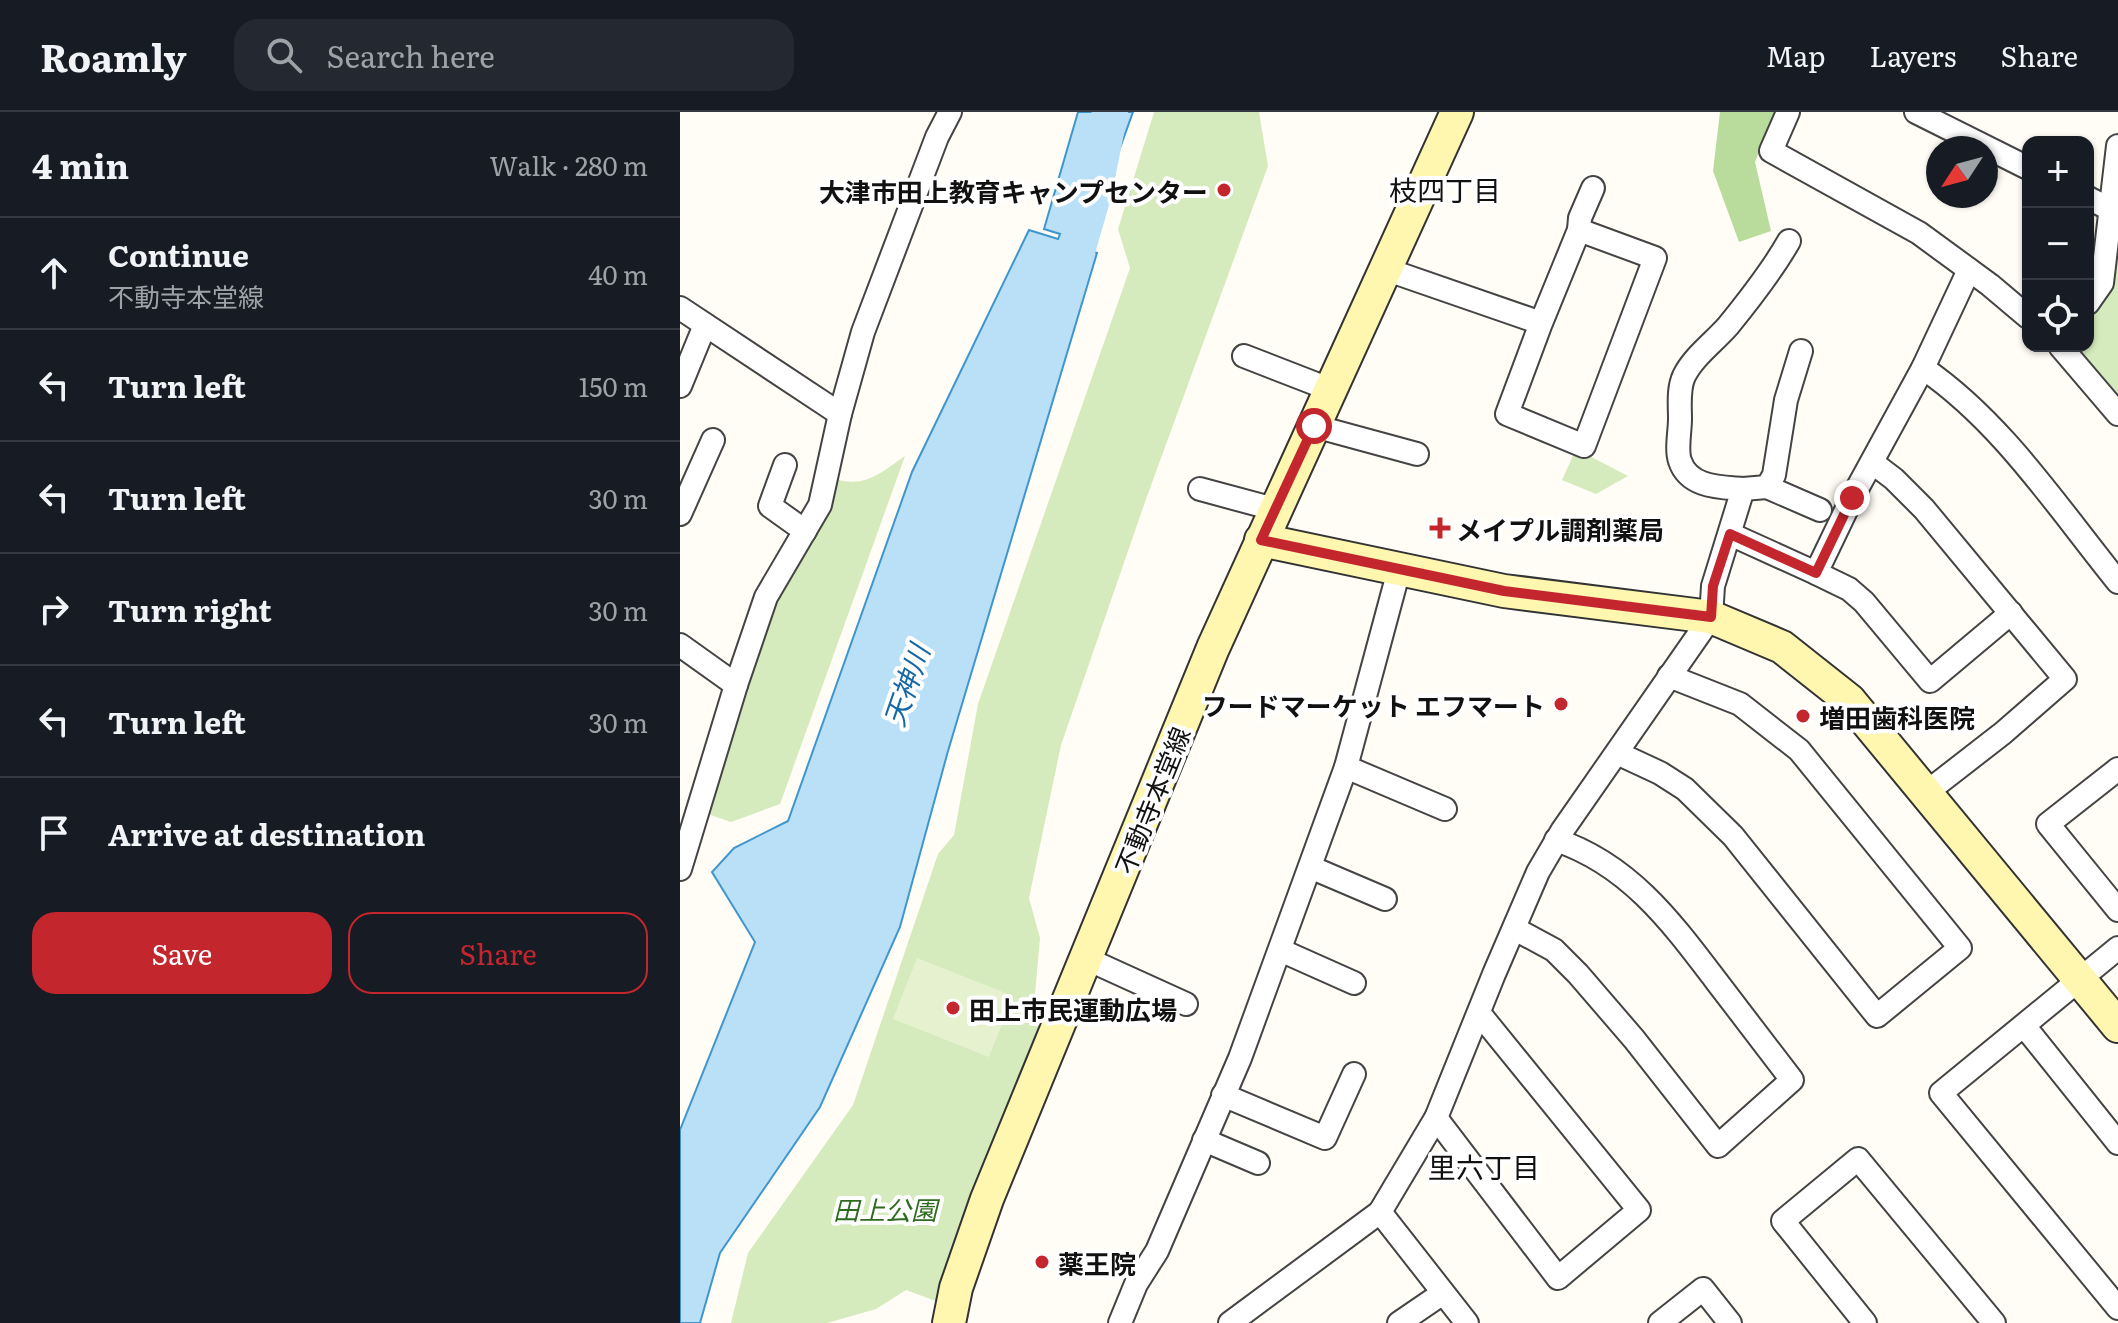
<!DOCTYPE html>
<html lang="en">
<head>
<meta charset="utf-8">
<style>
  body { margin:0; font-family:Literata,"Noto Sans JP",serif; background:#242831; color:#f1f3f6 }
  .controls { position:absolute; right:24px; top:24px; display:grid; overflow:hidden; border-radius:16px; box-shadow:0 2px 6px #0004 }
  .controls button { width:72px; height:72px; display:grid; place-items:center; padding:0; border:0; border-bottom:2px solid #363941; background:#171b24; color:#f1f3f6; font:40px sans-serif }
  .compass { position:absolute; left:1246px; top:24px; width:72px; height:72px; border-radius:50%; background:#171b24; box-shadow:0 2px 6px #0004; rotate:234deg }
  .stop { position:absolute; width:24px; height:24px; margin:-18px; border:6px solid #c4262e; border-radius:50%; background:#fff }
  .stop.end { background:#c4262e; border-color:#fff; box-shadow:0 2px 8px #0008 }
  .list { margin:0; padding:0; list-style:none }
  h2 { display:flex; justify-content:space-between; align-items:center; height:104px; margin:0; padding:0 32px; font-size:34px }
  h2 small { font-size:26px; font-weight:400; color:#9ea1a6 }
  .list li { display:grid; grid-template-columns:52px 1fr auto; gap:24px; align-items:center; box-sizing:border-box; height:112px; padding:0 32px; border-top:2px solid #363941 }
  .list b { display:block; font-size:30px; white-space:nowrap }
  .list p { margin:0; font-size:26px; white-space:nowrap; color:#9ea1a6 }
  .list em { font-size:26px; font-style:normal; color:#9ea1a6 }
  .actions { display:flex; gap:16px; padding:24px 32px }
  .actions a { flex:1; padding:18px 0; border:2px solid #c4262e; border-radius:24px; text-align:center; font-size:28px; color:#c4262e }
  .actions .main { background:#c4262e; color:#fff }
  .icon { flex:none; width:44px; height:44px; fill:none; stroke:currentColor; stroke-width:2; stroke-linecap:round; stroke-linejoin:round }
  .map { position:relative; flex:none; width:1438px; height:1211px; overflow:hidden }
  header { display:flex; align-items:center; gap:48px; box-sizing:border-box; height:112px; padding:0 40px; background:#171b24; border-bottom:2px solid #363941 }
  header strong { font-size:38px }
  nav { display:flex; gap:44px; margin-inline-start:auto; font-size:28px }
  .search { width:560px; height:72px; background:#242831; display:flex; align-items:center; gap:20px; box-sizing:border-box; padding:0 28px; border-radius:24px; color:#9ea1a6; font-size:30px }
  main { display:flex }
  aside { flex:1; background:#171b24 }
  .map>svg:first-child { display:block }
</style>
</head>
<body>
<header>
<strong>Roamly</strong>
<div class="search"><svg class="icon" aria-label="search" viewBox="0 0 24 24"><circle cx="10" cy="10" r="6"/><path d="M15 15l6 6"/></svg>Search here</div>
<nav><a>Map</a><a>Layers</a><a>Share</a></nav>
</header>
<main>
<aside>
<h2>4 min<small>Walk · 280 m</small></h2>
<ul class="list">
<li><svg class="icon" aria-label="ahead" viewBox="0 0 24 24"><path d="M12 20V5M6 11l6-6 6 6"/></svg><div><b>Continue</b><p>不動寺本堂線</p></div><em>40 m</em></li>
<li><svg class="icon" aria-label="left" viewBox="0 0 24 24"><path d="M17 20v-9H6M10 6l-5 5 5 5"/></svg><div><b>Turn left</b></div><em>150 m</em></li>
<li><svg class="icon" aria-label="left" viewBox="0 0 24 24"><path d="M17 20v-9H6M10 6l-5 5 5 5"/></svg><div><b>Turn left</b></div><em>30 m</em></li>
<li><svg class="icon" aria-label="right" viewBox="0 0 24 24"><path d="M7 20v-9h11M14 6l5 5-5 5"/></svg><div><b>Turn right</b></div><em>30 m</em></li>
<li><svg class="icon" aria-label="left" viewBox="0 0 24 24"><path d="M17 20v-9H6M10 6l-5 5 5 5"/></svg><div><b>Turn left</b></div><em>30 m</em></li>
<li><svg class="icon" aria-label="arrive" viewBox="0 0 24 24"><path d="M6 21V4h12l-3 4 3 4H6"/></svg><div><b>Arrive at destination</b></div></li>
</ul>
<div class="actions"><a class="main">Save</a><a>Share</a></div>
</aside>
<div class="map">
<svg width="1438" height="1211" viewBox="0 0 1438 1211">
  <rect width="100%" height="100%" fill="#fffdf5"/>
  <g fill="#d5ebbd">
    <path d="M474,0H579L588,54L466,387L381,633L349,786L360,826L354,893L362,911L261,1191L226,1178L196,1197L147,1211H51L68,1141L173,993L258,742L274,723L298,592L450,156L438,117Z"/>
    <path d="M1438,138V289L1393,234H1408V206L1432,174Z"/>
    <path d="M896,337L948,364L916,382L882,368Z"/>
    <path d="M225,344L100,692L51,710L25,701L78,529L152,366C184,377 199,362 225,344Z"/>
  </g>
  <path fill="#b9dc9c" d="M1040,0H1095L1075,50L1091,119L1059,130L1033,59Z"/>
  <path fill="#e6f2cf" d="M237,846L333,884L309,945L213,907Z"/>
  <path fill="#b9e0f7" stroke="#3f96cf" stroke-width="2" d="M398,0H453L406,130L392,126L388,131L417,141L268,639L220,815L140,995L40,1141L20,1211H0V1018L75,830L32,760L54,736L108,709L232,360L349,118L378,127L380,122L364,117Z"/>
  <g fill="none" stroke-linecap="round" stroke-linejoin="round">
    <path stroke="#b9e0f7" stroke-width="36" d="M385,181L414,80L430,0"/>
    <defs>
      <g id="street">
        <path d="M1108,0L1091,39L1239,121L1310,173L1348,205"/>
        <path d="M1236,0L1348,56"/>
        <path d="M1408,86L1432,98"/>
        <path d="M899,118L900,106L913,76"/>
        <path d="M705,157L861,211L827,302L904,334L975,146L899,118L861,211"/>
        <path d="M1289,158L1243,256L1172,386L1136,461L1169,477L1184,490L1250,569L1331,501"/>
        <path d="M1408,191L1422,171L1438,34"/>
        <path d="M0,196L160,302"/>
        <path d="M1380,234L1438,302"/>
        <path d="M564,244L649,277"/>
        <path d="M1243,256C1322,310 1378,396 1438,470"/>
        <path d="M0,274L25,213"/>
        <path d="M634,314L737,342"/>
        <path d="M1193,351L1214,367L1244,397L1385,567L1323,621L1247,680"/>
        <path d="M105,353L90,394L125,419"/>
        <path d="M1087,375L1140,398"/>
        <path d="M520,377L594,397"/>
        <path d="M1063,377L1087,375L1094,363L1106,288L1121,239"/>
        <path d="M0,402L33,328"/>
        <path d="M1050,422L1136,461"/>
        <path d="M0,533L56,573"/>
        <path d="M937,641L980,661L1005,677L1053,724L1197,904L1280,836L1119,638L1060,592L989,564"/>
        <path d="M666,655L765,697"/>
        <path d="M1438,657L1368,712L1438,798"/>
        <path d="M630,755L705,787"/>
        <path d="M0,757L56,573L86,485L140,393L160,302L183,220L257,25L270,0"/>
        <path d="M835,817L874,838L898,862L954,927L1038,1034L1112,968C1086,934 1060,900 1034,866C990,808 948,752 876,728"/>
        <path d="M1438,836L1261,981L1438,1196"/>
        <path d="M600,838L674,871"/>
        <path d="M407,847L506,892"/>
        <path d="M1345,915L1438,1031"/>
        <path d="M543,983L645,1026L674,962"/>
        <path d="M756,1006L878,1166L959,1098L799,901"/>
        <path d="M524,1028L578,1051"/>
        <path d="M700,1100L787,1211"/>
        <path d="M440,1211L456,1172L477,1139L560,946L666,655L719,458"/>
        <path d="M550,1211L700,1100L756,1006L814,862L858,760L882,719L1031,505L1033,474L1063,377C1041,375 1009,376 1000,349C996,338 1000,319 1000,307C1000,293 998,277 1004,264C1014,244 1034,230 1048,214C1070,187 1092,159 1109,129"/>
        <path d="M719,1211L763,1181"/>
        <path d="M980,1211L1023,1177L1050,1211"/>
        <path d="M1185,1211L1103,1109L1178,1047L1314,1211"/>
      </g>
      <g id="secondary">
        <path d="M581,428L824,479L1031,505L1102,535L1169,588L1438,914"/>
        <path d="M269,1211L276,1176L307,1087L533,536L777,0"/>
      </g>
    </defs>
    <use href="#street" stroke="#444" stroke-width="26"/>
    <use href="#secondary" stroke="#333" stroke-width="36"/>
    <use href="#street" stroke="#fff" stroke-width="22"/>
    <use href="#secondary" stroke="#fff6b0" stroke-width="32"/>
  </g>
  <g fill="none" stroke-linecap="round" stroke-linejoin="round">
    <path stroke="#c4262e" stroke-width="10" d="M634,314L581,428L824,479L1031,505L1033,474L1050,422L1136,461L1172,386"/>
  </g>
  <g fill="#c4262e" stroke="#fff" stroke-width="3">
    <circle cx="544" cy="78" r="8"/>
    <path d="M756 404h8v8h8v8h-8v8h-8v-8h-8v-8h8z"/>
    <circle cx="881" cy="592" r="8"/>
    <circle cx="1123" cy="604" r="8"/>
    <circle cx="273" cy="896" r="8"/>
    <circle cx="362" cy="1150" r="8"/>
  </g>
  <g text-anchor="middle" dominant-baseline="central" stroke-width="8" stroke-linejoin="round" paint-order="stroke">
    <g font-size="26" font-weight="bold" fill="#111" stroke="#fff" text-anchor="start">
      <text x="528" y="78" text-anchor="end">大津市田上教育キャンプセンター</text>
      <text x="776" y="416">メイプル調剤薬局</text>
      <text x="865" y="592" text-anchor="end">フードマーケット エフマート</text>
      <text x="1139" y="604">増田歯科医院</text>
      <text x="289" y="896">田上市民運動広場</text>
      <text x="378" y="1150">薬王院</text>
    </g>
    <g font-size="26" fill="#111" stroke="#fff">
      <text transform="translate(471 688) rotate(-68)">不動寺本堂線</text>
    </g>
    <g font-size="26" font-style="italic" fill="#2f6b1f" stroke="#fff">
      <text x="205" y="1096">田上公園</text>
    </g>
    <g font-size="28" fill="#111" stroke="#fff">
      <text x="765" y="77">枝四丁目</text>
      <text x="804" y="1054">里六丁目</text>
    </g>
    <g font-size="28" font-style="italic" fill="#1768a6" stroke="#fff">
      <text transform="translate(225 573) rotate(-71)">天神川</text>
    </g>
  </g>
</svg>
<div class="controls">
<button>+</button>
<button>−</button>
<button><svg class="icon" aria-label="locate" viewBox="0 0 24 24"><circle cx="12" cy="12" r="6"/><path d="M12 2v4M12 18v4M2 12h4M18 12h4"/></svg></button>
</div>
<svg class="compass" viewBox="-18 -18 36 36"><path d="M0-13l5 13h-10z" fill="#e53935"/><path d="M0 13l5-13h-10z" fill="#9ea1a6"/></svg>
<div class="stop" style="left:634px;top:314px"></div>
<div class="stop end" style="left:1172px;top:386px"></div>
</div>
</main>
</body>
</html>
